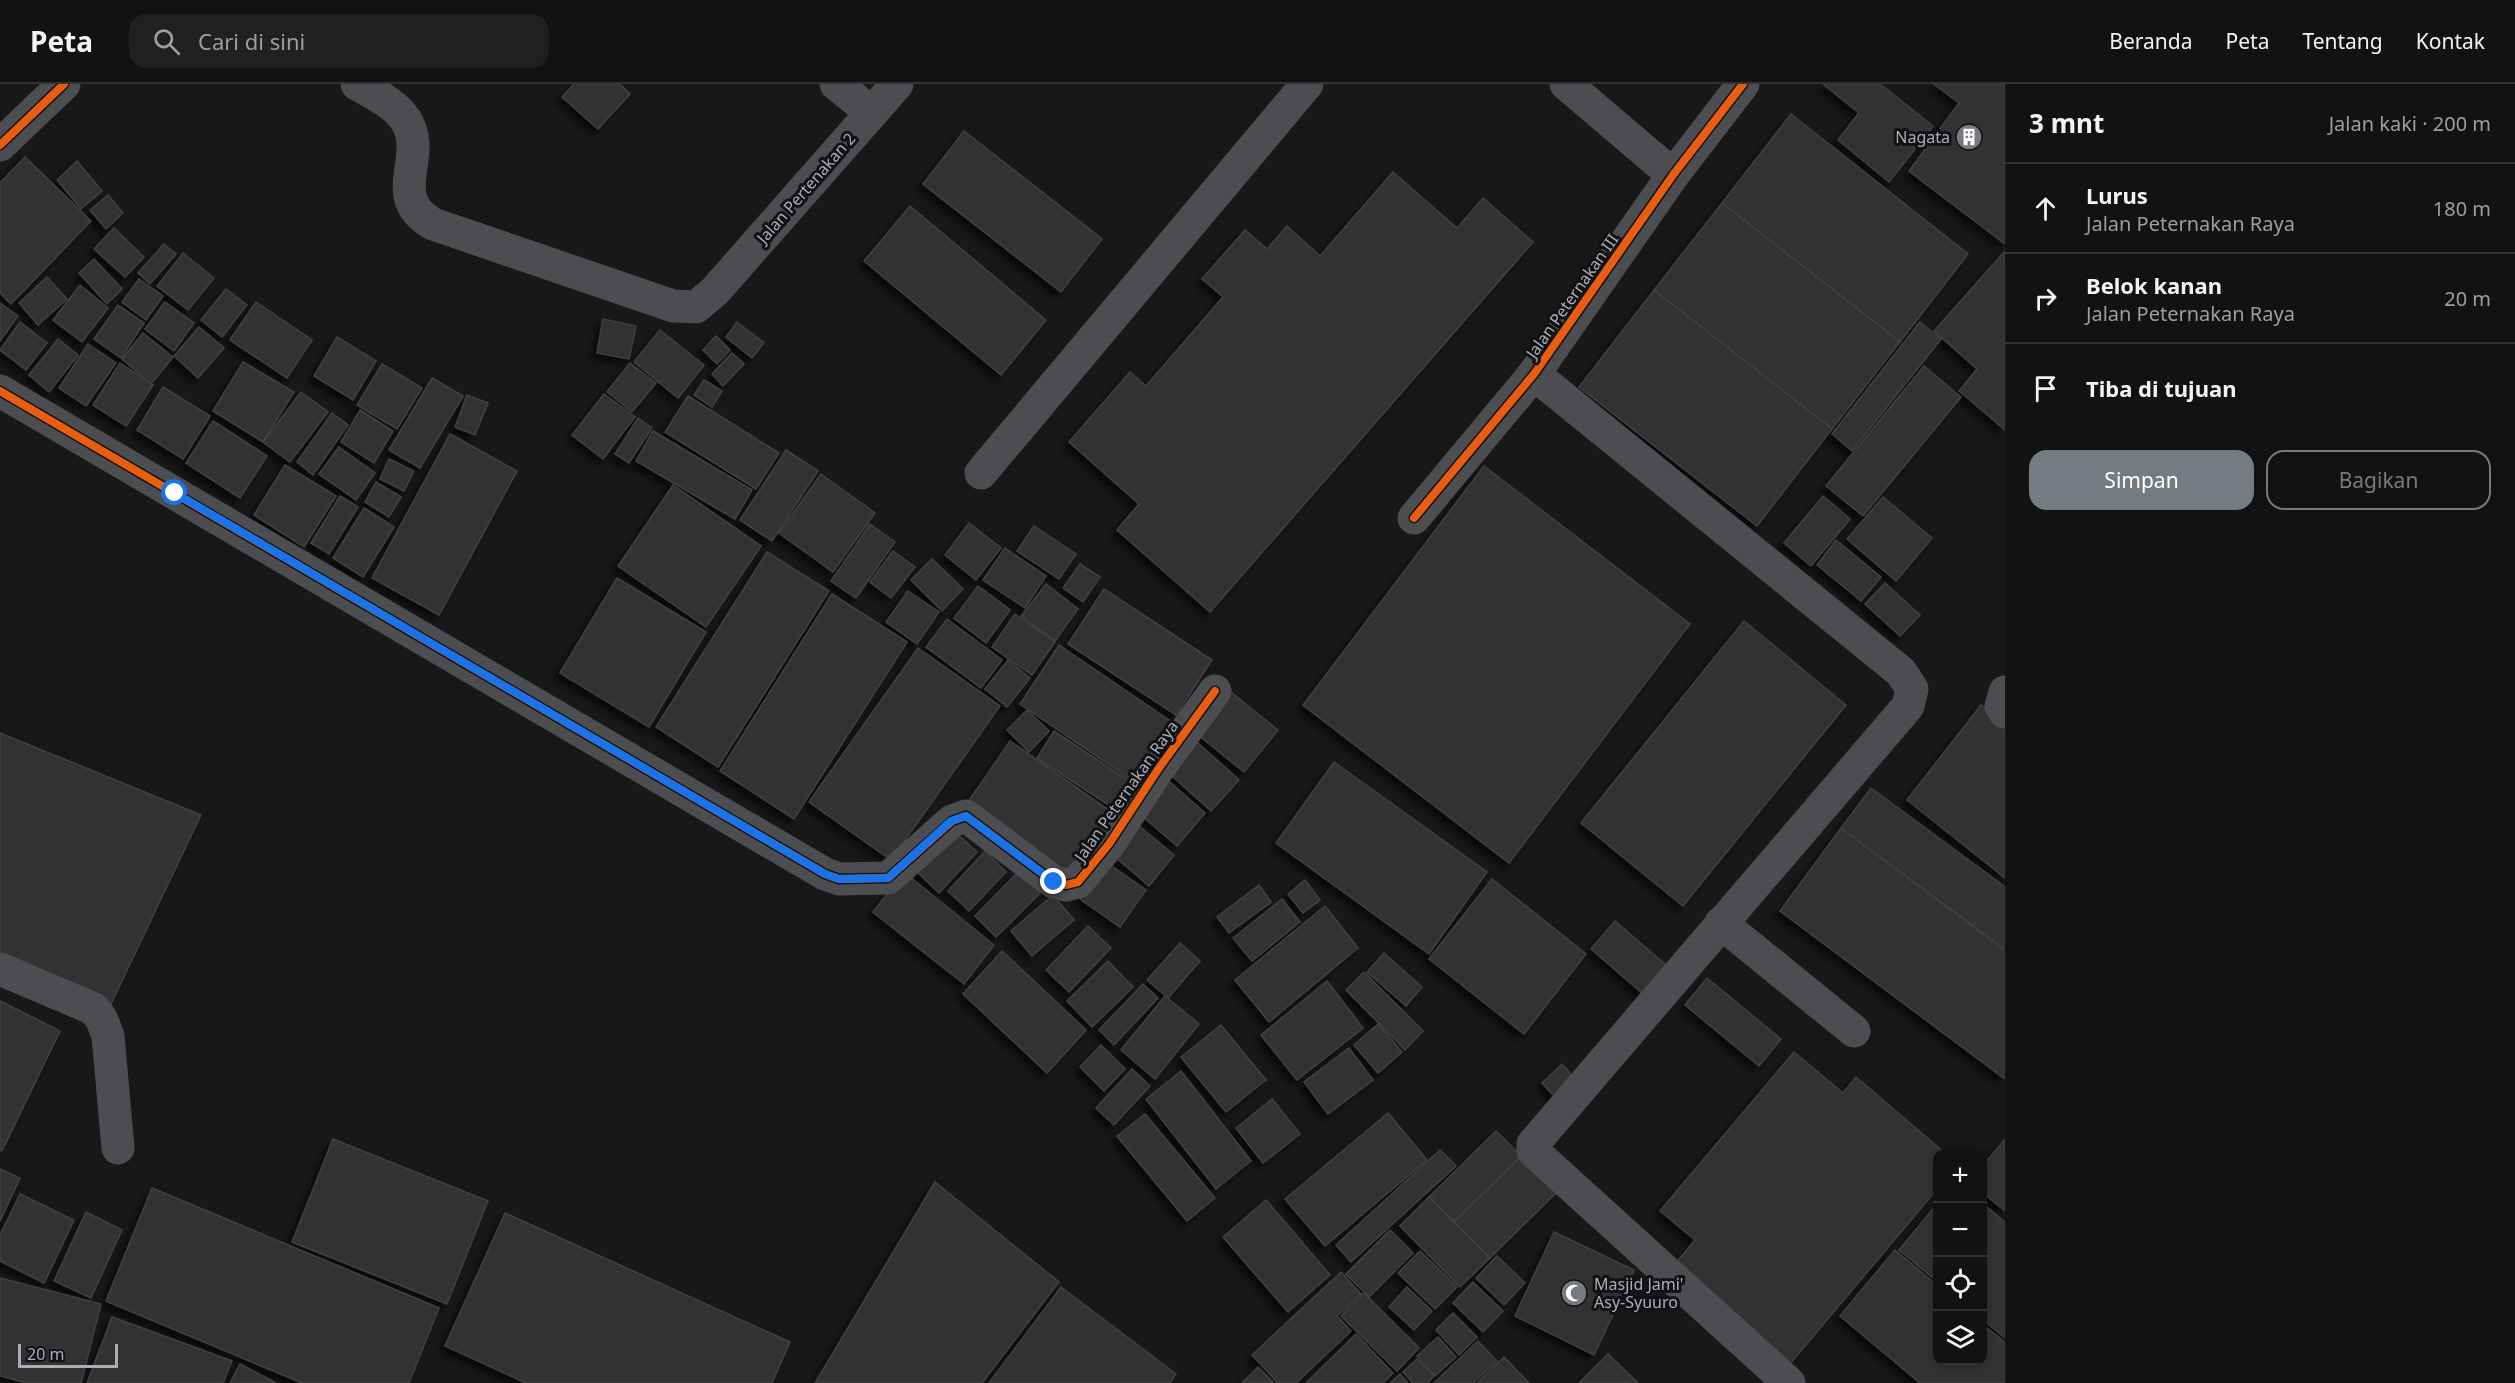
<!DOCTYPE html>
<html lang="id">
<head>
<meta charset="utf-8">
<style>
  body { margin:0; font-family:"Noto Sans",sans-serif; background:#1f2020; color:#f1f3f6 }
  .controls { position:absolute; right:18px; bottom:18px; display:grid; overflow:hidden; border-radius:12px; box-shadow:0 3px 9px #0003 }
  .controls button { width:54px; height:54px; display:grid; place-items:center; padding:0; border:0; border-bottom:2px solid #313232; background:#121212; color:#f1f3f6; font:30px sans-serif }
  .scale { position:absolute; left:18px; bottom:15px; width:100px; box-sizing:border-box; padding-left:6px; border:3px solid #a8afb9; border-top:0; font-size:16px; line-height:21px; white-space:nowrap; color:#a8afb9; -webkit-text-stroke:4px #121214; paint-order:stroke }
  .stop { position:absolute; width:18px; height:18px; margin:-14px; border:4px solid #1a73e8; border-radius:50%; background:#fff }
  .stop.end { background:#1a73e8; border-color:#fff; box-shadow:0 2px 6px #0008 }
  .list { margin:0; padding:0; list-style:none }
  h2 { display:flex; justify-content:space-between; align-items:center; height:78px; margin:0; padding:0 24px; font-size:26px }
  h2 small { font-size:20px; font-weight:400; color:#9c9e9f }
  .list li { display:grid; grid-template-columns:39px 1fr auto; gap:18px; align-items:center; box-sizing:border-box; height:90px; padding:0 24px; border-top:2px solid #313232 }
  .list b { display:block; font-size:22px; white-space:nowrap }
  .list p { margin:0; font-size:20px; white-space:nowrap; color:#9c9e9f }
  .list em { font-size:20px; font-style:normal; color:#9c9e9f }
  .actions { display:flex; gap:12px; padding:18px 24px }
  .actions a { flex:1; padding:14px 0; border:2px solid #767a81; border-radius:18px; text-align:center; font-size:21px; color:#767a81 }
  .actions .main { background:#767a81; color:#fff }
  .icon { flex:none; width:33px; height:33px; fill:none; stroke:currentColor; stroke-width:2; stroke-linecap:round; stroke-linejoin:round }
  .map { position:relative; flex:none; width:2005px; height:1299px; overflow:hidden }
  header { display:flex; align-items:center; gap:36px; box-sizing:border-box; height:84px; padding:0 30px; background:#121212; border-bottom:2px solid #313232 }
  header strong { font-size:28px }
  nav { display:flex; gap:33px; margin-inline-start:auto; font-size:21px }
  .search { width:420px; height:54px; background:#1f2020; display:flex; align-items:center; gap:15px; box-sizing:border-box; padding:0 21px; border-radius:18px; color:#9c9e9f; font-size:22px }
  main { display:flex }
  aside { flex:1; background:#121212 }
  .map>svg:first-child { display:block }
</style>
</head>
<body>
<header>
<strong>Peta</strong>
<div class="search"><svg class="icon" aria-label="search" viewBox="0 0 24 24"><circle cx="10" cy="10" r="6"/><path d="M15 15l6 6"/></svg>Cari di sini</div>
<nav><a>Beranda</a><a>Peta</a><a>Tentang</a><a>Kontak</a></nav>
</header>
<main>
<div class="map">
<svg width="2005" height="1299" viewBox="0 0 2005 1299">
  <defs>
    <filter id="shadow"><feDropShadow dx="-5.5" dy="5.5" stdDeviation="3" flood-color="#0009"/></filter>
  </defs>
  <rect width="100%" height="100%" fill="#181818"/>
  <g fill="#303132" stroke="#404144" stroke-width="1.5" filter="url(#shadow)">
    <path d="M574,0H620L630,10L598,45L562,13Z"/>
    <path d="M1823,0H1880L1933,42L1889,98L1838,56L1859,29Z"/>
    <path d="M1934,0H2005V160L1909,87L1959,19Z"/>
    <path d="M1791,30L1968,170L1900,258L1722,119Z"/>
    <path d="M964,47L1102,155L1061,208L923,100Z"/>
    <path d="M25,73L91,137L11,220L0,209V99Z"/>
    <path d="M77,77L102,107L81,125L57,96Z"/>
    <path d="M1393,88L1457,144L1483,114L1533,158L1210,528L1117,446L1139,420L1069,358L1130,288L1146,302L1223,213L1202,195L1245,146L1267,165L1287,142L1320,172Z"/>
    <path d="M108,111L123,129L106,145L90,126Z"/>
    <path d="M1722,119L1900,258L1832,345L1654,206Z"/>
    <path d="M910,122L1046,236L1001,291L864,177Z"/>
    <path d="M114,144L144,173L125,193L94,165Z"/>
    <path d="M164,160L176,170L150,200L138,189Z"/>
    <path d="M2005,167V346L1959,307L1977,285L1934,247Z"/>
    <path d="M183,169L214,194L188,226L157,202Z"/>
    <path d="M94,175L122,205L107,220L79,189Z"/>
    <path d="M47,193L67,215L38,241L19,219Z"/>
    <path d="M139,195L163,212L146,236L122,218Z"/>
    <path d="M80,201L108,224L82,258L53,236Z"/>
    <path d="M226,205L247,221L222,253L201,236Z"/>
    <path d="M1654,206L1832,345L1757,442L1579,303Z"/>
    <path d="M165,218L194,239L174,267L145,245Z"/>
    <path d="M256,218L312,256L287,294L230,256Z"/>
    <path d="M0,219L18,232L0,257Z"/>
    <path d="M118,221L144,239L121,274L94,255Z"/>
    <path d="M603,235L636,242L629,275L597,269Z"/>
    <path d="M20,238L47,259L26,286L0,266Z"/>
    <path d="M737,238L764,259L752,274L726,253Z"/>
    <path d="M1920,238L1941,255L1852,367L1832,350Z"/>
    <path d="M199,243L224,264L198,294L174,272Z"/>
    <path d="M660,246L704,281L678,314L634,278Z"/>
    <path d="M143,249L173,273L151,300L122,275Z"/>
    <path d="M716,252L730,266L717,280L703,266Z"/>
    <path d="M337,253L376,277L353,316L314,292Z"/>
    <path d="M58,255L78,271L49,308L29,291Z"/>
    <path d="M88,260L116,279L86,322L59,304Z"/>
    <path d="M732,269L744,280L723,302L712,290Z"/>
    <path d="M243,278L294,308L263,358L213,327Z"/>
    <path d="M120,279L153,301L126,342L93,321Z"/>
    <path d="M630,279L656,299L632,328L607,308Z"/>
    <path d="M382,280L422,304L397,345L357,321Z"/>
    <path d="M1924,282L1961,313L1863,432L1826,402Z"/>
    <path d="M432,294L463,312L420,384L389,366Z"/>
    <path d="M704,296L722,307L712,323L694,311Z"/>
    <path d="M163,303L210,332L183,375L137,346Z"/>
    <path d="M301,308L328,328L290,378L263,358Z"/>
    <path d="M604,310L635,333L603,375L572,351Z"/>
    <path d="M467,311L488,319L475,351L455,343Z"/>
    <path d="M688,312L779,369L756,405L665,348Z"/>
    <path d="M360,326L393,347L374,379L341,358Z"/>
    <path d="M332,329L348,341L313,391L297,378Z"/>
    <path d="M638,334L652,344L629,379L615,370Z"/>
    <path d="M213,337L267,372L240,414L186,379Z"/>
    <path d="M653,347L752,406L735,435L636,377Z"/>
    <path d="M450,350L517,387L439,531L372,494Z"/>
    <path d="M339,363L375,389L356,416L319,390Z"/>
    <path d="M786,366L818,387L772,457L740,436Z"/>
    <path d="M389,375L414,387L404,407L380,395Z"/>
    <path d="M285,381L336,412L304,463L254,431Z"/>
    <path d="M1484,382L1690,540L1509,779L1303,621Z"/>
    <path d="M821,390L875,429L833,488L779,449Z"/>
    <path d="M376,398L401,413L389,433L365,418Z"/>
    <path d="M673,401L761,462L706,543L618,482Z"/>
    <path d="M340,412L358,423L329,470L311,459Z"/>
    <path d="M1823,412L1850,435L1811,482L1784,459Z"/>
    <path d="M1883,413L1932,454L1896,497L1847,455Z"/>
    <path d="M364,424L394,443L363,493L333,474Z"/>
    <path d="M969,439L1001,464L976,496L945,471Z"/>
    <path d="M870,440L895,458L856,514L831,497Z"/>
    <path d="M1034,442L1076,470L1059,495L1017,467Z"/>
    <path d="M1836,456L1881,493L1861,517L1817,481Z"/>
    <path d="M1005,464L1046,492L1025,524L983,496Z"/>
    <path d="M893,467L915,483L891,514L870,498Z"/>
    <path d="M767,468L829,507L718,683L656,643Z"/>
    <path d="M932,475L963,505L942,527L911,496Z"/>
    <path d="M1080,480L1100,493L1083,518L1063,504Z"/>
    <path d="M617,494L706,548L649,643L560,589Z"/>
    <path d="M1885,499L1920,531L1900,552L1865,520Z"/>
    <path d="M1046,500L1078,525L1055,557L1021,532Z"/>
    <path d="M978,502L1010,526L986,559L954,534Z"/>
    <path d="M1104,505L1212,576L1176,631L1068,560Z"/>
    <path d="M908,507L939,528L917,560L886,538Z"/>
    <path d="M832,510L907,558L794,735L720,687Z"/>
    <path d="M1015,530L1055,558L1032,591L992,563Z"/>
    <path d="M947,535L1002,576L981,604L926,563Z"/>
    <path d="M1744,537L1846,621L1683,822L1581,739Z"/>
    <path d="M1059,561L1176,641L1136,699L1020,620Z"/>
    <path d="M918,564L1000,622L891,776L809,718Z"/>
    <path d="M1008,576L1030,594L1007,623L985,605Z"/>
    <path d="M1226,604L1278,646L1244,688L1192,646Z"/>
    <path d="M1981,621L2005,640V794L1907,716Z"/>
    <path d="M1027,626L1049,647L1029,668L1007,646Z"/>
    <path d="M1054,647L1137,702L1119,728L1037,674Z"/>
    <path d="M0,649L201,731L110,922L0,873Z"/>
    <path d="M1190,652L1239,696L1211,727L1162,683Z"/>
    <path d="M1010,657L1113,729L1069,793L966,721Z"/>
    <path d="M1334,678L1487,788L1429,870L1276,759Z"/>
    <path d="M1164,693L1205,729L1177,762L1135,726Z"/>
    <path d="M1871,704L2005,803V865L1841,744Z"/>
    <path d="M1133,737L1174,771L1149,802L1108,767Z"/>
    <path d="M951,744L977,768L939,809L913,784Z"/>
    <path d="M1841,744L2005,867V995L1780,827Z"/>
    <path d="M985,767L1006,788L969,827L948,807Z"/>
    <path d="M1106,778L1146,806L1120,843L1080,815Z"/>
    <path d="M904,788L994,861L964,900L873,828Z"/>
    <path d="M1018,788L1040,809L996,853L975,832Z"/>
    <path d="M1492,795L1586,870L1524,950L1429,875Z"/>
    <path d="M1305,796L1320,816L1303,829L1288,810Z"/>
    <path d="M1259,801L1271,818L1229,849L1217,833Z"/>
    <path d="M1053,811L1074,836L1032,872L1011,847Z"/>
    <path d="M1282,815L1300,838L1252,877L1233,854Z"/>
    <path d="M1325,822L1358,864L1269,938L1235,896Z"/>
    <path d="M1615,837L1666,881L1642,909L1591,865Z"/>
    <path d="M1088,842L1111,864L1069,908L1046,886Z"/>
    <path d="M1180,859L1200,877L1168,914L1147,896Z"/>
    <path d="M1002,867L1086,946L1047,989L963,910Z"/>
    <path d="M1384,869L1422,903L1406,922L1367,888Z"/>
    <path d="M1108,877L1133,903L1092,943L1067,917Z"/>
    <path d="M1364,888L1423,947L1405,966L1346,906Z"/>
    <path d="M1707,894L1781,955L1759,982L1685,921Z"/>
    <path d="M1327,897L1363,944L1297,996L1261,951Z"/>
    <path d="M1143,900L1158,914L1114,961L1099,946Z"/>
    <path d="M1165,912L1199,940L1155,995L1121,966Z"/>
    <path d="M0,917L60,947L2,1067L0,1066Z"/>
    <path d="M1378,940L1402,968L1378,989L1354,961Z"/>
    <path d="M1221,941L1266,996L1226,1028L1181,973Z"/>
    <path d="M1101,961L1125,985L1104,1007L1080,983Z"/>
    <path d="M1349,964L1373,996L1328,1030L1304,998Z"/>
    <path d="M1794,968L1843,1009L1856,993L1946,1070H1938V1104L1789,1281L1673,1183L1695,1156L1660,1127Z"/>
    <path d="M1562,980L1575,995L1555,1013L1542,999Z"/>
    <path d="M1132,985L1150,1002L1114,1041L1096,1024Z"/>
    <path d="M1181,987L1251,1077L1216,1105L1146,1015Z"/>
    <path d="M1272,1015L1300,1050L1263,1079L1236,1044Z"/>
    <path d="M1388,1029L1427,1076L1325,1162L1285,1115Z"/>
    <path d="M1145,1030L1215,1114L1187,1137L1117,1052Z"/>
    <path d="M1496,1047L1521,1072L1454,1138L1429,1113Z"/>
    <path d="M333,1055L488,1117L447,1220L292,1158Z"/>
    <path d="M2005,1055V1127L1982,1108V1083Z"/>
    <path d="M1440,1066L1456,1082L1351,1178L1336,1161Z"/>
    <path d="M1521,1072L1557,1108L1490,1174L1454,1138Z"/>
    <path d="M0,1085L20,1094L0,1137Z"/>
    <path d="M935,1098L1059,1198L982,1299H815Z"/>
    <path d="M152,1104L439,1224L409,1299H302L106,1217Z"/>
    <path d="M20,1110L74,1136L44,1199L0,1177V1151Z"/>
    <path d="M1429,1113L1490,1174L1460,1203L1400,1142Z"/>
    <path d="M1266,1116L1330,1191L1288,1228L1223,1153Z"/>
    <path d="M1938,1119V1198L1899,1166Z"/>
    <path d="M1982,1119L2005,1138V1254L1982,1235Z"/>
    <path d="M86,1128L122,1146L91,1214L54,1197Z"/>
    <path d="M505,1129L790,1258L772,1299H526L445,1262Z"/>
    <path d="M1390,1146L1413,1169L1369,1213L1346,1190Z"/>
    <path d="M1554,1148L1634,1186L1594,1271L1515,1232Z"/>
    <path d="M1895,1166L1938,1202V1276H1982V1240L2005,1258V1299H1920L1840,1232Z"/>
    <path d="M1420,1167L1457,1203L1435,1225L1398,1189Z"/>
    <path d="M1497,1172L1525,1199L1504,1221L1476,1194Z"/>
    <path d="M1341,1188L1361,1210L1337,1232L1351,1247L1296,1299H1278L1252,1271Z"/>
    <path d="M0,1194L101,1220L81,1299H27L0,1292Z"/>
    <path d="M1473,1198L1503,1227L1483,1248L1453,1219Z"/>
    <path d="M1061,1203L1176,1290L1170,1299H989Z"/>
    <path d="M1407,1203L1432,1227L1414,1246L1389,1223Z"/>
    <path d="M1364,1209L1419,1264L1397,1287L1341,1232Z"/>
    <path d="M1453,1229L1477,1253L1459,1271L1436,1246Z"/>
    <path d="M112,1233L232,1277L223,1299H87Z"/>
    <path d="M1356,1250L1393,1289L1383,1299H1306Z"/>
    <path d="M1438,1253L1456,1273L1435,1292L1417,1272Z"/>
    <path d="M1478,1257L1497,1277L1473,1299H1434Z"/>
    <path d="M1608,1270L1638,1299H1579Z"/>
    <path d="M1504,1273L1529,1299H1477Z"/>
    <path d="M1417,1275L1434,1292L1427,1299H1413L1403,1288Z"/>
    <path d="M240,1280L276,1299H230Z"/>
    <path d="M1258,1283L1274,1299H1242Z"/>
    <path d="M1400,1290L1408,1299H1390Z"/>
  </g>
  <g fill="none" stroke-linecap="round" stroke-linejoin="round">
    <g stroke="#4b4d51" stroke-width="33">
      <path d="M357,0C374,10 393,18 405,35C430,72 384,112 433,140L673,222L696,223L715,207L897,0"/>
      <path d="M836,0L872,29"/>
      <path d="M1566,0L1673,91"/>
      <path d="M0,61L64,0"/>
      <path d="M1534,290L1901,588L1912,605L1908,622L1533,1060V1067L1789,1299"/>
      <path d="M0,307L825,790L839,795L888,794L952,737L966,732L1054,798L1066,801L1078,798L1109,760L1159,684L1215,607"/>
      <path d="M981,389L1307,0"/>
      <path d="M1414,434L1534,290L1673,91L1743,0"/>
      <path d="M2005,608L2001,622L2005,628"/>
      <path d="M1721,839L1854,947"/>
      <path d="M0,885L94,925L102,936L108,952L118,1064"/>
    </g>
    <defs>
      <g id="cycleway">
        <path d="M0,61L64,0"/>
        <path d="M0,307L825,790L839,795L888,794L952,737L966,732L1054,798L1066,801L1078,798L1109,760L1159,684L1215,607"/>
        <path d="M1414,434L1534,290L1673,91L1743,0"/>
      </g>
    </defs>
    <use href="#cycleway" stroke="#121214" stroke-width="11"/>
    <use href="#cycleway" stroke="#e95d12" stroke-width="8"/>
  </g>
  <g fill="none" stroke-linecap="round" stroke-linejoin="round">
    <path stroke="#1a73e8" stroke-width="8" d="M175,409L825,790L839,795L888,794L951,737L966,732L1054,798"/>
  </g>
  <defs>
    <symbol id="building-disc" viewBox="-11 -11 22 22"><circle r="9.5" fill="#767a81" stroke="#121214"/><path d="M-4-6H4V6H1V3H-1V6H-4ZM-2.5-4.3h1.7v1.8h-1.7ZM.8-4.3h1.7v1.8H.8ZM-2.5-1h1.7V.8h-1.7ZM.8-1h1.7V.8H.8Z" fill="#fff"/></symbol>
    <symbol id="mosque-disc" viewBox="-11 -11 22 22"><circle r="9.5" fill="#767a81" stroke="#121214"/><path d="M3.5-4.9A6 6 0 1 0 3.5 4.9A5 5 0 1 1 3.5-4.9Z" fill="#fff"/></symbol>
  </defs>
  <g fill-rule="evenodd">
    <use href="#building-disc" x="1954" y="38" width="30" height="30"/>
    <use href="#mosque-disc" x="1559" y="1194" width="30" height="30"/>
  </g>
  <g text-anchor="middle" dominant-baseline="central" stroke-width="6" stroke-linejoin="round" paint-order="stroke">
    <g font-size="16" fill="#a8afb9" stroke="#121214" text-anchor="end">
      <text x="1950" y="53">Nagata</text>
      <text x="1594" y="1200" text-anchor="start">Masjid Jami'<tspan x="1594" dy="18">Asy-Syuuro</tspan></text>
    </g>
    <g font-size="16" fill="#a8afb9" stroke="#121214">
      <text transform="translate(806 104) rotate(-49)">Jalan Pertenakan 2</text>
      <text transform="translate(1572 212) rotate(-55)">Jalan Peternakan III</text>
      <text transform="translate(1126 707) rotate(-55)">Jalan Peternakan Raya</text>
    </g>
  </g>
</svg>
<div class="controls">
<button>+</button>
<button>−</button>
<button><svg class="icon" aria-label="locate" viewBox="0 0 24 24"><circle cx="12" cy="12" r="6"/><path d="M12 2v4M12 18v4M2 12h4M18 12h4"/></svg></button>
<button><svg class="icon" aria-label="layers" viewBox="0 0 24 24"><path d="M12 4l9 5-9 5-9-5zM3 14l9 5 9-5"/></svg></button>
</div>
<div class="scale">20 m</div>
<div class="stop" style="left:175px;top:409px"></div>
<div class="stop end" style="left:1054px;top:798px"></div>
</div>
<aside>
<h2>3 mnt<small>Jalan kaki · 200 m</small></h2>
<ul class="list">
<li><svg class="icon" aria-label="ahead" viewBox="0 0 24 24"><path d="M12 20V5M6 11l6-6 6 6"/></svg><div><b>Lurus</b><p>Jalan Peternakan Raya</p></div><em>180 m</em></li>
<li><svg class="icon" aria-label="right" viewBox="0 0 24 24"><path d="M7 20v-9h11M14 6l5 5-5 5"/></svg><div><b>Belok kanan</b><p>Jalan Peternakan Raya</p></div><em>20 m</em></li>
<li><svg class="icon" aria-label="arrive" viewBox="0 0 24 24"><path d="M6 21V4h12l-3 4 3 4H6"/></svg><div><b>Tiba di tujuan</b></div></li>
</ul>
<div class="actions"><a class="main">Simpan</a><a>Bagikan</a></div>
</aside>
</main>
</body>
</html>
